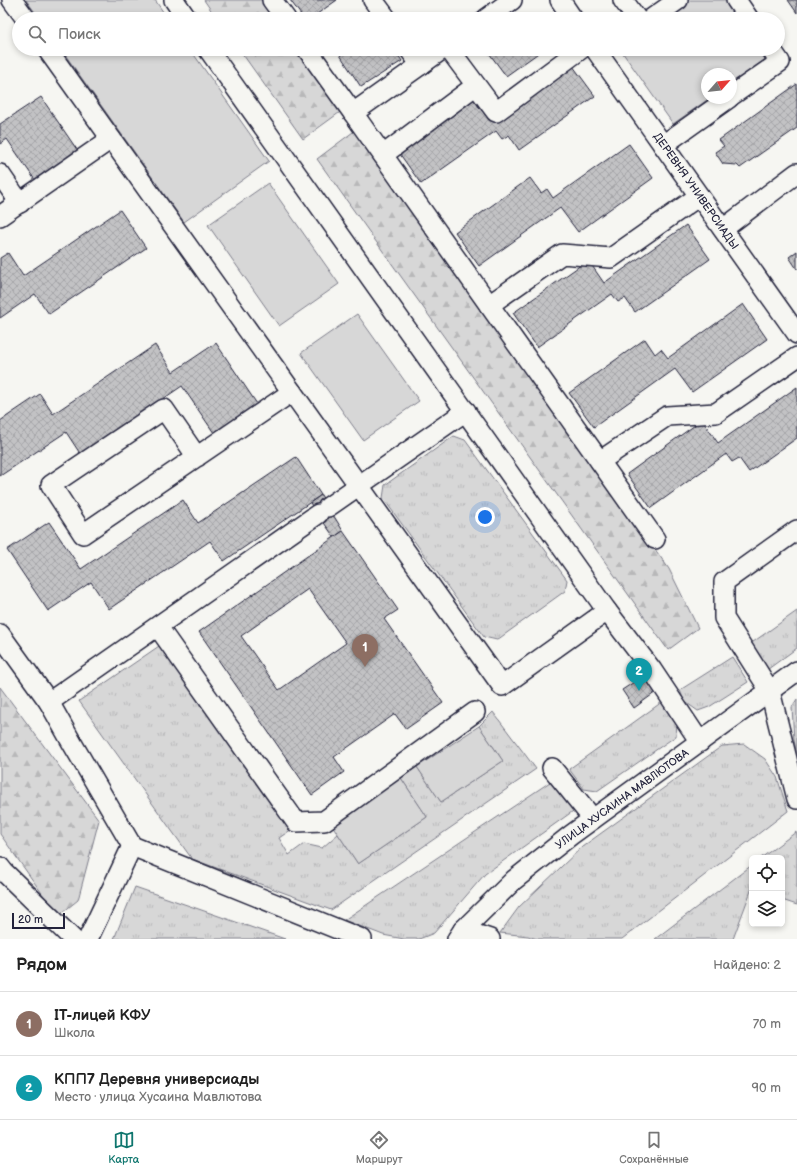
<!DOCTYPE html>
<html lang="ru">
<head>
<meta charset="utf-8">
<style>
  body { margin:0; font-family:"Balsamiq Sans",sans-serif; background:#f2f2f2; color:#222 }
  .controls { position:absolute; right:12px; bottom:12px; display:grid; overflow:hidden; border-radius:6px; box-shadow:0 2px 6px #0003 }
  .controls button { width:36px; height:36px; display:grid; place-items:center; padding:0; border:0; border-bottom:1px solid #e0e0e0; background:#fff; color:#222; font:20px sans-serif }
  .compass { position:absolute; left:701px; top:68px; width:36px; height:36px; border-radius:50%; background:#fff; box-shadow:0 2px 6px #0003; rotate:63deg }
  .scale { position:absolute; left:12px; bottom:10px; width:53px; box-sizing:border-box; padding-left:4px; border:2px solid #22223b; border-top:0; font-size:11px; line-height:14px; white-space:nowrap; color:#22223b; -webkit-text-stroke:3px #f6f6f2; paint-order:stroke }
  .you { position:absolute; left:485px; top:517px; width:14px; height:14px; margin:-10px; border:3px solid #fff; border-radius:50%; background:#1a73e8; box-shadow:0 0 0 6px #1a73e833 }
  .badge { display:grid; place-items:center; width:26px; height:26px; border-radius:50%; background:#0f766e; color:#fff; font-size:13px; font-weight:700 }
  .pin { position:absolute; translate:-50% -33px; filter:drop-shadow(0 1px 2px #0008) }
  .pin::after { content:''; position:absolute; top:21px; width:14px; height:12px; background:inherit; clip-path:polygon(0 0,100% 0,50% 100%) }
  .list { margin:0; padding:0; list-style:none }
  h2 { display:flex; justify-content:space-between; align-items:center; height:52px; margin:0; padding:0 16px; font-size:17px }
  h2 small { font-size:13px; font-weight:400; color:#767676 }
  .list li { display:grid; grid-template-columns:26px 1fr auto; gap:12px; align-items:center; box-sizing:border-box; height:64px; padding:0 16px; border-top:1px solid #e0e0e0 }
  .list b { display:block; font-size:15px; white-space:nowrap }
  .list p { margin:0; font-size:13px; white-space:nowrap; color:#767676 }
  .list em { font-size:13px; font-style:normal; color:#767676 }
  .icon { flex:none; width:22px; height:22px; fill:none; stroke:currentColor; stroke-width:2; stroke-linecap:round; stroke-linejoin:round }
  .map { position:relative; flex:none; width:797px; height:939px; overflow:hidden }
  .search { position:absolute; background:#fff; box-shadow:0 2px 6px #0003; left:12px; right:12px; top:12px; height:44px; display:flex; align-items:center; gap:10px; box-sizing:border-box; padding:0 14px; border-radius:22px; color:#767676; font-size:15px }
  .sheet { height:180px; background:#fff }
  nav { display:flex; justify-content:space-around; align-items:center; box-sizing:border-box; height:56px; border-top:1px solid #e0e0e0; background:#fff; font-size:11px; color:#767676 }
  nav a { display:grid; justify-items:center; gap:2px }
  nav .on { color:#0f766e }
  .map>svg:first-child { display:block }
</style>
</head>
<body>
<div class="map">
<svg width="797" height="939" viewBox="0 0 797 939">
  <defs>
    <pattern id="grass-tufts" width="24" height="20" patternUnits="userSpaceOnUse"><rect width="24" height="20" fill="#d7d7d7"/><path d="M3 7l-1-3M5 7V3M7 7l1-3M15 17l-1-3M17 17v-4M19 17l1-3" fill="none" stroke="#b8b8b9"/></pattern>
    <pattern id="forest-firs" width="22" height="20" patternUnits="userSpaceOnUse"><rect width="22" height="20" fill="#d7d7d7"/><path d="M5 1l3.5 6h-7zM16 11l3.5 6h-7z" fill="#b8b8b9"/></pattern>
    <pattern id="building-cross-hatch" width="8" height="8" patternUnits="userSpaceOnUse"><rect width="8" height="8" fill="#c2c2c4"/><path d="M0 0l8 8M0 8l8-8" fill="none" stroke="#a6a6a9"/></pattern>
  </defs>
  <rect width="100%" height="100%" fill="#f6f6f2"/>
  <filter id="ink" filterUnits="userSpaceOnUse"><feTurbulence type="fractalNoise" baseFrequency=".025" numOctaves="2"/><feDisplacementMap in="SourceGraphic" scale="8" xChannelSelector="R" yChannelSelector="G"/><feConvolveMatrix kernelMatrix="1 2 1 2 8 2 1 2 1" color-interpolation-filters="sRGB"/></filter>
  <g filter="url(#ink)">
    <g fill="url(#grass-tufts)" stroke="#7c7c89">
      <path d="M454,436L465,440L567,580L565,591L497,640L484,637L383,498L385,485Z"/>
      <path d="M797,611V648L764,672L746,647Z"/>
      <path d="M162,644L295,827L279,838L289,855L304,844L322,848L338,834L358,864L427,817L401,778L417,767L441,802L503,761L479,726L493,712L536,769L331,910L192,859L79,701Z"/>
      <path d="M732,657L748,682L709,707L698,711L684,701L680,690Z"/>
      <path d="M797,699V756L794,740L792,707Z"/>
      <path d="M662,702L677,723L676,736L597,791L584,789L569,769Z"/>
      <path d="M744,744L765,759L777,777L788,811L622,939H537L528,936L500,933L519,907L582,847L722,746Z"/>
      <path d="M553,780L576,809L485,874L434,933L419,939H404L383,935L344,920Z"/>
      <path d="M796,832L797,836V905L782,900V858H761Z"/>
      <path d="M752,865V888L733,939H655Z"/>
      <path d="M135,887L285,939H114Z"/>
    </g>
    <g fill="url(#forest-firs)" stroke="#7c7c89">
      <path d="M204,0H265L279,19H217Z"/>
      <path d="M239,49H300L343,110L303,139Z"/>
      <path d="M357,129L669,569L698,628L668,650L317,159Z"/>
      <path d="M0,687L99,820L78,900L58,916L0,834Z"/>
    </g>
    <g fill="#d7d7d7" stroke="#7c7c89">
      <path d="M26,0H155L168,19H40Z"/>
      <path d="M689,0H727L740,19H662Z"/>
      <path d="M61,49H190L269,161L184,222Z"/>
      <path d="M620,49H761L767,58L731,83V74H707V98H710L673,124Z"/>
      <path d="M268,183L339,284L279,326L208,225Z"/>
      <path d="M357,314L419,401L363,440L301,353Z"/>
      <path d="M479,726L503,761L441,802L417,767Z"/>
      <path d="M401,778L427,817L358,864L332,825Z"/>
    </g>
    <g fill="url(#building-cross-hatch)" stroke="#22223b" fill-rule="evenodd">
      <path d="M290,0H337L310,19H304Z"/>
      <path d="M788,0H797V13Z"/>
      <path d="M349,49H394L402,61L361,87L340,55Z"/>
      <path d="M486,49H544L506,76Z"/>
      <path d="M570,62L595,96L519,150L509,135L502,139L496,131L421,184L397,150L472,97L489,120Z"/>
      <path d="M797,84V128L740,168L737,165L723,164L715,152L724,146L719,140Z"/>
      <path d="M41,97L82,157L39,186L7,139L0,144V124Z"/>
      <path d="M629,144L653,178L578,232L560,208L479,266L455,232L530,178L541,193L547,189L553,198Z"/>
      <path d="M120,210L146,248L49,314L35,294L0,318V258L8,253L23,276Z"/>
      <path d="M686,225L710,259L635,312L625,298L618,302L612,294L537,347L513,313L588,260L604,283Z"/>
      <path d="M797,251V269L789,257Z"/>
      <path d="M743,304L767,339L692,392L675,369L594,427L569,393L645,339L655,354L661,349L668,358Z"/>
      <path d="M216,343L257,404L214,433L182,386L81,455L66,432L0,476V421L40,394L53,414L155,345L173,372Z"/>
      <path d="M797,387V438L749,472L739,458L732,462L726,454L651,508L627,474L702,420L718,443Z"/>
      <path d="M296,457L321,495L224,561L210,541L109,609L91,582L48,611L7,550L49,522L81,569L183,500L198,523Z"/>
      <path d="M321,495L343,531L334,537L310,503Z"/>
      <path d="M343,531L398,610L384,619L443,703L406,729L395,714L334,757L344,772L312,795L199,632ZM308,589L346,643L279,690L241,636Z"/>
      <path d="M645,675L656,692L634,708L622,690Z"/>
    </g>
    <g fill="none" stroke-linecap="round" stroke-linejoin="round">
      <defs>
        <g id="minor">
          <path d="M12,0L26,19"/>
          <path d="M174,0L187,19"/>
          <path d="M272,0L286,19"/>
          <path d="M373,0L387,19"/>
          <path d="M560,0L573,19"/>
          <path d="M623,0L637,19"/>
          <path d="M736,0L749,19"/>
          <path d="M486,19L512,0"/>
          <path d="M651,19L678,0"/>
          <path d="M47,49L502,686L607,611L208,49"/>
          <path d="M307,49L353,113L443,49"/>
          <path d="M409,49L421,65"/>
          <path d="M449,49L496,112L581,49"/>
          <path d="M595,49L797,334"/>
          <path d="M731,96L780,62L771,49"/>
          <path d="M353,113L655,539"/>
          <path d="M663,145L729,98"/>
          <path d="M383,155L475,86"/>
          <path d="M0,174L20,203"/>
          <path d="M0,216L111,139"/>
          <path d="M723,229L797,173"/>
          <path d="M489,305L562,254L611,258L699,196"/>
          <path d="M197,457L164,409L51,485L83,534L292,392"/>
          <path d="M600,461L667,416L716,413L797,357"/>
          <path d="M328,507L466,411"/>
          <path d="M797,530L724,582V618L770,691L797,799"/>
          <path d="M607,611L652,670L700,742"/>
          <path d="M158,627L296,822L324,821L475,712"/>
          <path d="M0,634L49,702L72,743L132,846L362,939"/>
          <path d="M49,702L318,514"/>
          <path d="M552,768L593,819"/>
          <path d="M0,867L4,872L73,939"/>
          <path d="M463,930L490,939"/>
          <path d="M88,939L132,846"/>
          <path d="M457,939L463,930L514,880L571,835L797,671"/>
        </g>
      </defs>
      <use href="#minor" stroke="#22223b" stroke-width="22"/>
      <use href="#minor" stroke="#f6f6f2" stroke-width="19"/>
    </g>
  </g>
  <g text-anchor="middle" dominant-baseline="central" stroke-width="3.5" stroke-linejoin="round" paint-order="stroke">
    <g font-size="11" fill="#22223b" stroke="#f6f6f2">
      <text transform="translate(696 191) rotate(55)">ДЕРЕВНЯ УНИВЕРСИАДЫ</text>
      <text transform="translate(622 799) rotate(-36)">УЛИЦА ХУСАИНА МАВЛЮТОВА</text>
    </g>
  </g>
</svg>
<div class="controls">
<button><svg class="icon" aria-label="locate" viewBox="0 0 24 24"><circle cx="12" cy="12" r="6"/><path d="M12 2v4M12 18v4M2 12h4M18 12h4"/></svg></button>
<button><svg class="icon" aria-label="layers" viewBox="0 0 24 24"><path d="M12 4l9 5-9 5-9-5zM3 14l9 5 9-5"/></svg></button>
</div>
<svg class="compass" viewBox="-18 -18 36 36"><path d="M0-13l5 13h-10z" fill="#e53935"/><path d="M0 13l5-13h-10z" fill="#767676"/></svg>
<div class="scale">20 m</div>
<div class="you"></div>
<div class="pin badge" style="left:365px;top:667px;background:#8d6e63">1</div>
<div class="pin badge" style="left:639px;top:691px;background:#0f9aa8">2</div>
<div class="search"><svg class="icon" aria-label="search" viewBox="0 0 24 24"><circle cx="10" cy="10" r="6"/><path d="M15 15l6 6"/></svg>Поиск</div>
</div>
<section class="sheet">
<h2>Рядом<small>Найдено: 2</small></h2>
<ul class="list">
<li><span class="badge" style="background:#8d6e63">1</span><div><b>IT-лицей КФУ</b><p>Школа</p></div><em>70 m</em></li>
<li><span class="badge" style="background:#0f9aa8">2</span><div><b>КПП7 Деревня универсиады</b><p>Место · улица Хусаина Мавлютова</p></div><em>90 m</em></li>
</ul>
</section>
<nav>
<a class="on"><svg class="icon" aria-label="map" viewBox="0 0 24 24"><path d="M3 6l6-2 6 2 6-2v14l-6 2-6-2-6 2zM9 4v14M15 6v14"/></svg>Карта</a>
<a><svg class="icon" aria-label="directions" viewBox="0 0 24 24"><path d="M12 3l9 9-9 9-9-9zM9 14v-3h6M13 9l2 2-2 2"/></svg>Маршрут</a>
<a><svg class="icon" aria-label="saved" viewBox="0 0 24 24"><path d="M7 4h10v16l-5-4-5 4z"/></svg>Сохранённые</a>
</nav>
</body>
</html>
